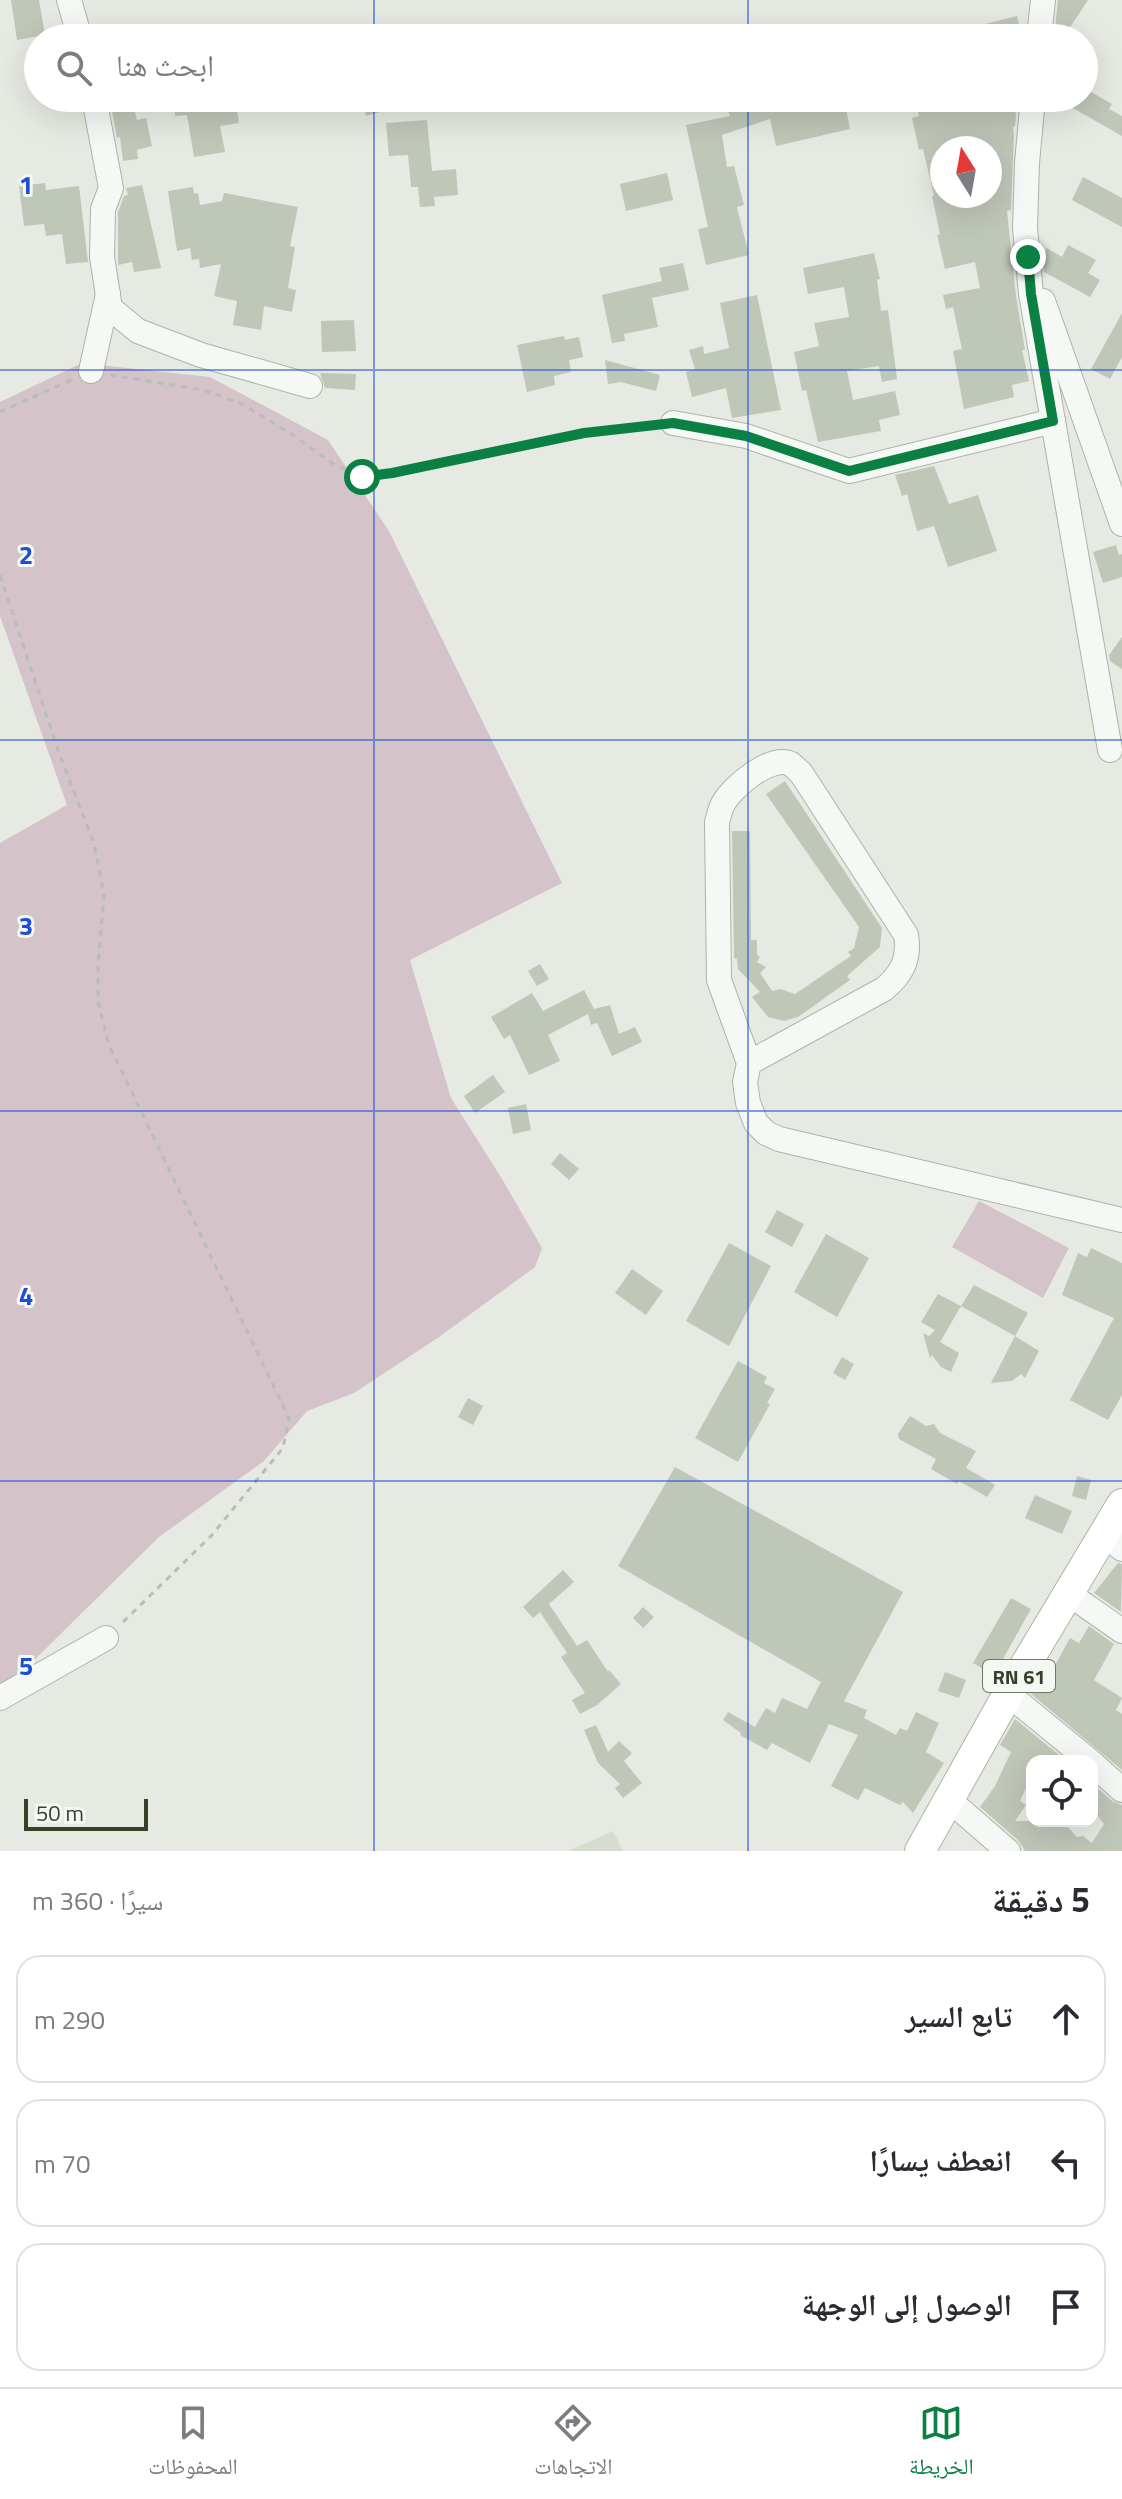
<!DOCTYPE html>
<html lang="ar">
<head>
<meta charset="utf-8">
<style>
  body { margin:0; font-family:"Titillium Web","Noto Naskh Arabic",sans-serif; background:#f2f2f3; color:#2b2b33; direction:rtl }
  .controls { position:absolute; right:24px; bottom:24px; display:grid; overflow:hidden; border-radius:16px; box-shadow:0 8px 32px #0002 }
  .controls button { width:72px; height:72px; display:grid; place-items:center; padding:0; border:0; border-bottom:2px solid #e1e1e2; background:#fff; color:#2b2b33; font:40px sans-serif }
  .compass { position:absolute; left:930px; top:136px; width:72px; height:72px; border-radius:50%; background:#fff; box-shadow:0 8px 32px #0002; rotate:349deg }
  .scale { position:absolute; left:24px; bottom:20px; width:124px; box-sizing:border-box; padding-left:8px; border:4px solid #35422a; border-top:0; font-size:22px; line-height:28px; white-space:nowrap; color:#35422a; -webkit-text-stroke:6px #f5f7f2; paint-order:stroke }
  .stop { position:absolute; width:24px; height:24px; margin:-18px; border:6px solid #0b8043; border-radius:50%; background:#fff }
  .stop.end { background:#0b8043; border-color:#fff; box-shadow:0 2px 8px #0008 }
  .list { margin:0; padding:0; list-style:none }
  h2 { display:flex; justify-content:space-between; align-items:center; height:104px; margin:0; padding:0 32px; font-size:34px }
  h2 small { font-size:26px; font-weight:400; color:#7c7c81 }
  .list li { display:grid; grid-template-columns:52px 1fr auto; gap:24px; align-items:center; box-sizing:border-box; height:128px; margin:0 16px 16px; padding:0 16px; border:2px solid #e1e1e2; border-radius:24px }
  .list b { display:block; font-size:30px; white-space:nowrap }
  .list em { font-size:26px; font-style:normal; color:#7c7c81 }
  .icon { flex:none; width:44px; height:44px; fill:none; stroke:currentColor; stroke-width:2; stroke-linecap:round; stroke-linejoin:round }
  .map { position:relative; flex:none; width:1122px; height:1851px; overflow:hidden; direction:ltr }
  .search { position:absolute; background:#fff; box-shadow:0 8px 32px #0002; left:24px; right:24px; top:24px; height:88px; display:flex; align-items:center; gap:20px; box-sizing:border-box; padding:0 28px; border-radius:44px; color:#7c7c81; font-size:30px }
  .sheet { height:536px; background:#fff }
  nav { display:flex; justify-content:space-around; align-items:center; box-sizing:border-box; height:112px; border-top:2px solid #e1e1e2; background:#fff; font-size:22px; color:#7c7c81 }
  nav a { display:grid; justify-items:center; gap:4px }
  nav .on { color:#0b8043 }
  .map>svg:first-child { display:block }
</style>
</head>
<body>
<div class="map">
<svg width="1122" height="1851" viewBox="0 0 1122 1851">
  <rect width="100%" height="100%" fill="#e6eae2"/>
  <path fill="#d5dcd0" d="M613,1831L623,1851H568Z"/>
  <g fill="#d4c3c9">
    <path d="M82,363L210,377L328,440L389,531L562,883L410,960L451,1098L502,1179L542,1248L535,1267L439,1337L354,1393L307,1411L264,1461L159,1537L15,1679L0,1687V843L67,805L0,616V402Z"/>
    <path d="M979,1201L1069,1248L1043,1298L952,1247Z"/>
  </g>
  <g fill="#bfc7b9" fill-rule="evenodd">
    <path d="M11,0H39L45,35L17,40Z"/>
    <path d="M1058,0H1088L1065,35L1055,29Z"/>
    <path d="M1017,16L1022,38H952V32Z"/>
    <path d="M1084,88L1112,104L1109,109L1122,116V136L1055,98H1084Z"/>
    <path d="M174,98H235L239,123L220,126L225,152L194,157L187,115L175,116Z"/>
    <path d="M362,98H376L380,112L366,116Z"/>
    <path d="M741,98H844L850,129L776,146L770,119L722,135L727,167L734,166L744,205L737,207L749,255L706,265L698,229L708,227L686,125L730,116L725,103Z"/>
    <path d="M915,98H944L947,109L990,98H1013L1016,115L1015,126L1013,127L1014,135L1011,210L1007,211L1016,296L1025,350H1022L1029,381L1012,385L1014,397L964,409L953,351L962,349L953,307L946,309L943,295L980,288L975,262L945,269L937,235L940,234L932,196H934L923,149L919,150L912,118L919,116ZM973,138L975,148H990V196H942V145Z"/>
    <path d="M132,100L137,120L146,118L152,146L137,150L138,159L123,161L120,137L117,138L111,106Z"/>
    <path d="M427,120L432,171L456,169L458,195L434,197L435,206L420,207L418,187H411L408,155L389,156L386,123Z"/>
    <path d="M667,173L673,200L626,211L620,184Z"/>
    <path d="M1083,177L1122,198V227L1072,200Z"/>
    <path d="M45,183L46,190L79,186L88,262L66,264L62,234L46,236L44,224L24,226L19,186Z"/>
    <path d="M142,185L161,268L134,272L132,262L118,265V212L124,196L128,195L126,188Z"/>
    <path d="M193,187L194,194L198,193L200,205L222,201L224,193L298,207L290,246L295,247L288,288L296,290L292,312L264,306L261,330L233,325L237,301L214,296L221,264L200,268L199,259L192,260L190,248L177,251L168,191Z"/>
    <path d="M1068,245L1096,260L1088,273L1100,280L1090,297L1044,272L1043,256L1047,248L1062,257Z"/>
    <path d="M874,253L880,279L877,280L881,311L888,310L897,379L882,382L879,366L847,371L853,400L895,391L900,415L879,420L881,431L818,442L806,390L802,391L794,352L819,346L814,323L849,317L844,287L808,294L803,268Z"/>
    <path d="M683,263L689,290L652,298L658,327L624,334L625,341L612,343L602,295L662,281L659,268Z"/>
    <path d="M757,295L781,410L732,418L726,388L692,397L686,372L695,369L689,350L703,346L704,354L729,348L720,303Z"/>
    <path d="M1122,313V357L1110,379L1091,369Z"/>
    <path d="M354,320L356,351L322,352L321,321Z"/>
    <path d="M564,336L565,340L579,337L583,357L569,360L571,372L554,376L555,385L527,392L517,345Z"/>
    <path d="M605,360L660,375L656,391L621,382L608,384Z"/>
    <path d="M320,373L356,374L355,390L325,388Z"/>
    <path d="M934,466L949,504L978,495L997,551L948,567L934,526L917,531L907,494L902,496L895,475Z"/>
    <path d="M1116,545L1119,555L1122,554V577L1103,583L1093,552Z"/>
    <path d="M1122,637V669L1110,661L1109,655Z"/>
    <path d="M785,781L882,928L880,947L847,976L850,980L798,1017L784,1021L768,1017L752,997L760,992L738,969L737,959L734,958L732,831H750L751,940H757V955L760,957L757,962L766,967L760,973L772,991L781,989L795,994L851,956L848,952L854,948L859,927L766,794Z"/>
    <path d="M540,964L549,979L537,986L528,971Z"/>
    <path d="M584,990L594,1009L610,1005L619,1034L635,1027L642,1042L612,1056L597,1023L591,1025L588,1014L548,1035L560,1061L529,1075L510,1035L504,1039L491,1017L532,993L543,1011Z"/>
    <path d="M493,1075L505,1092L475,1113L464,1096Z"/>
    <path d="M526,1104L531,1130L513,1134L508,1108Z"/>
    <path d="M560,1153L579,1169L569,1180L551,1164Z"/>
    <path d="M777,1210L804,1224L792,1247L765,1232Z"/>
    <path d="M826,1234L869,1258L837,1317L794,1292Z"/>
    <path d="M729,1243L771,1266L729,1346L686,1321Z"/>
    <path d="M1091,1248L1122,1263V1395L1108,1420L1070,1400L1114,1318L1062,1295L1078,1253L1087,1257Z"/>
    <path d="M632,1269L663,1291L646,1315L615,1293Z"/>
    <path d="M974,1285L1028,1313L1015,1336L961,1306Z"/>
    <path d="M938,1294L961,1306L940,1342L959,1353L951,1372L941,1367L932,1355L930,1358L923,1333L929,1336L935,1330L921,1322Z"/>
    <path d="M1015,1336L1039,1351L1025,1378L1021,1374L1012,1381L991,1383Z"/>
    <path d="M842,1357L854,1364L845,1380L833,1373Z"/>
    <path d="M738,1361L767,1377L764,1383L775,1389L767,1403L770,1404L738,1462L695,1438Z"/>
    <path d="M468,1398L483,1406L473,1425L458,1417Z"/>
    <path d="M910,1416L926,1426L934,1424L940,1433L976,1451L966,1468L995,1485L987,1497L959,1481L957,1484L931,1469L936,1459L899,1439L898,1434Z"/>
    <path d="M675,1467L903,1592L844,1701L867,1710L864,1718L896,1735L900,1728L907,1731L916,1712L939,1723L926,1752L944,1763L913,1813L903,1802L900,1805L865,1788L858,1800L831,1786L858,1735L829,1724L810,1763L772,1743L767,1750L740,1735L741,1733L723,1720L728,1712L755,1727L766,1708L775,1713L782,1698L807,1709L821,1682L618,1566Z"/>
    <path d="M1077,1476L1091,1480L1086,1500L1072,1496Z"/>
    <path d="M1035,1495L1072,1511L1062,1534L1025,1518Z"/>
    <path d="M1118,1563L1122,1564L1121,1612L1094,1593Z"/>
    <path d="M563,1570L574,1582L549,1604L577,1646L587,1640L608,1672L609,1670L621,1684L597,1705L580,1714L572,1700L585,1693L561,1657L567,1653L540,1612L533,1618L523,1607Z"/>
    <path d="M1011,1598L1031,1609L994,1675L973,1663Z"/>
    <path d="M643,1607L654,1617L643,1628L633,1618Z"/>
    <path d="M1089,1626L1114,1644L1094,1680L1122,1698L1116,1710L1122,1714V1770L1030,1693L1047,1665L1053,1669L1070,1638L1079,1643Z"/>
    <path d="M945,1672L966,1680L959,1698L938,1691Z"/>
    <path d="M1015,1719L1066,1761H1032V1775L1020,1801L1026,1805L1015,1821H1062L1077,1837L1083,1836L1092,1843L1104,1824L1092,1808V1783L1112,1801L1122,1805V1851H1025L1018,1840L980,1807L995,1786L1011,1752L1000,1745Z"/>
    <path d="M596,1725L608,1752L619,1741L632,1753L624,1761L642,1783L623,1798L615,1788L620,1784L598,1763L584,1730Z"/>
  </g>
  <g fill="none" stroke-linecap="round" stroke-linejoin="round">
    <defs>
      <g id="minor">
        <path d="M69,0L80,38"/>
        <path d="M1039,38L1043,0"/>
        <path d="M94,98L111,188L103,209L102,257L110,308L138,331L201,355L310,386"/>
        <path d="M1033,98L1027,163L1025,228L1031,294L1110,750"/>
        <path d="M1043,301L1122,524"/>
        <path d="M91,371L108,294"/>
        <path d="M673,423L746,436L849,471L1053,421"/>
        <path d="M749,1063L884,989C902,974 910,959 906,935L801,773C800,772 792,765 791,764C771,754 732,787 723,804C720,809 719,816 717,822L719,980L749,1063L745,1082L748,1103L756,1123L766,1133L779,1139L1122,1220"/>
        <path d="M1105,1535L1122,1549"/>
        <path d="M1069,1594L1122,1631"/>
        <path d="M1008,1694L1090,1761"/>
        <path d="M0,1698L106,1638"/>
        <path d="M1092,1763L1122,1790"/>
        <path d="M948,1799L1008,1851"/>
      </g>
      <path id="major" d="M920,1851L1008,1694L1122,1504"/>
    </defs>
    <use href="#minor" stroke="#adb4a7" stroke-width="26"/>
    <use href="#major" stroke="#abb6a2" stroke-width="32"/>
    <g stroke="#b8beb4" stroke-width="3" stroke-dasharray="6 6" stroke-linecap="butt">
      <path d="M110,375L203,390L242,404L293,435L335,465L362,477L392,473L584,433L654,426"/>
      <path d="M0,412L73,379"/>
      <path d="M0,575L59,753L94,843L104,896L98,964V1002L109,1045L289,1418L283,1448L211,1536L119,1626"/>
    </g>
    <use href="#minor" stroke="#f6f8f5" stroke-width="24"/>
    <use href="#major" stroke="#fff" stroke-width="30"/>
  </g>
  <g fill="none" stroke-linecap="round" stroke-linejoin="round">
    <path stroke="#0b8043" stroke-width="10" d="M362,477L392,473L584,433L673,423L746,436L849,471L1053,421L1031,294L1028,257"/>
  </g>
  <path fill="none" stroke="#1d4ed8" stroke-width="2" stroke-opacity="0.55" d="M374,0V38M748,0V38M374,98V1851M748,98V1851M0,370H1122M0,740H1122M0,1111H1122M0,1481H1122"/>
  <g text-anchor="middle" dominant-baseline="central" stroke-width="6" stroke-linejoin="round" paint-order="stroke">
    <rect fill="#f5f7f2" stroke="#6f7866" stroke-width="2" x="983" y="1660" width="72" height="32" rx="6"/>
    <g font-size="20" font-weight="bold" fill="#35422a">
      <text x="1019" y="1676">RN 61</text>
    </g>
  </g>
  <g font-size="26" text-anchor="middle" font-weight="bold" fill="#1d4ed8" stroke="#f5f7f2" stroke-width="6" stroke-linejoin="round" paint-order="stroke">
    <text x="26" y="194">1</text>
    <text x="26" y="564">2</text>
    <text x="26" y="935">3</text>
    <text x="26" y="1305">4</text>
    <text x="26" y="1675">5</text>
  </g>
</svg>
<div class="controls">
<button><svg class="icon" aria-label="locate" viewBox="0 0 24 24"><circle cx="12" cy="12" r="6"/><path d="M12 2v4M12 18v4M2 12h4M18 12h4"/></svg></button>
</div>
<svg class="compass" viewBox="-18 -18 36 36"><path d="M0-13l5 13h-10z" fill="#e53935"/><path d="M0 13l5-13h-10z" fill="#7c7c81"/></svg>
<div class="scale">50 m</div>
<div class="stop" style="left:362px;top:477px"></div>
<div class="stop end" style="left:1028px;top:257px"></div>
<div class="search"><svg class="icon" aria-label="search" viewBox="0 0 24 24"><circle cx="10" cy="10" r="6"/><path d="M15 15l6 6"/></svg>ابحث هنا</div>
</div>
<section class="sheet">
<h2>5 دقيقة<small>سيرًا · 360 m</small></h2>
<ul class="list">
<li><svg class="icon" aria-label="ahead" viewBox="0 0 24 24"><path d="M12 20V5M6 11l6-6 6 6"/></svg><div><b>تابع السير</b></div><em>290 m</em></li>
<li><svg class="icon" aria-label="left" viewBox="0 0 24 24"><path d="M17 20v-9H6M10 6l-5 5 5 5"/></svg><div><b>انعطف يسارًا</b></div><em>70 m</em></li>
<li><svg class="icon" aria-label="arrive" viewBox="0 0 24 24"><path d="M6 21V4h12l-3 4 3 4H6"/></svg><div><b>الوصول إلى الوجهة</b></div></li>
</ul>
</section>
<nav>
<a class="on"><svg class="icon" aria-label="map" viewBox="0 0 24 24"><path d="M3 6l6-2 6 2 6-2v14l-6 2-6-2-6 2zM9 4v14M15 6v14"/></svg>الخريطة</a>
<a><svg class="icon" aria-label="directions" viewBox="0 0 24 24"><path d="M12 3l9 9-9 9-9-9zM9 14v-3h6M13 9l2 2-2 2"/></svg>الاتجاهات</a>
<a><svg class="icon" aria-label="saved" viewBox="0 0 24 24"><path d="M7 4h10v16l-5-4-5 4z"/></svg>المحفوظات</a>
</nav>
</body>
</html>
